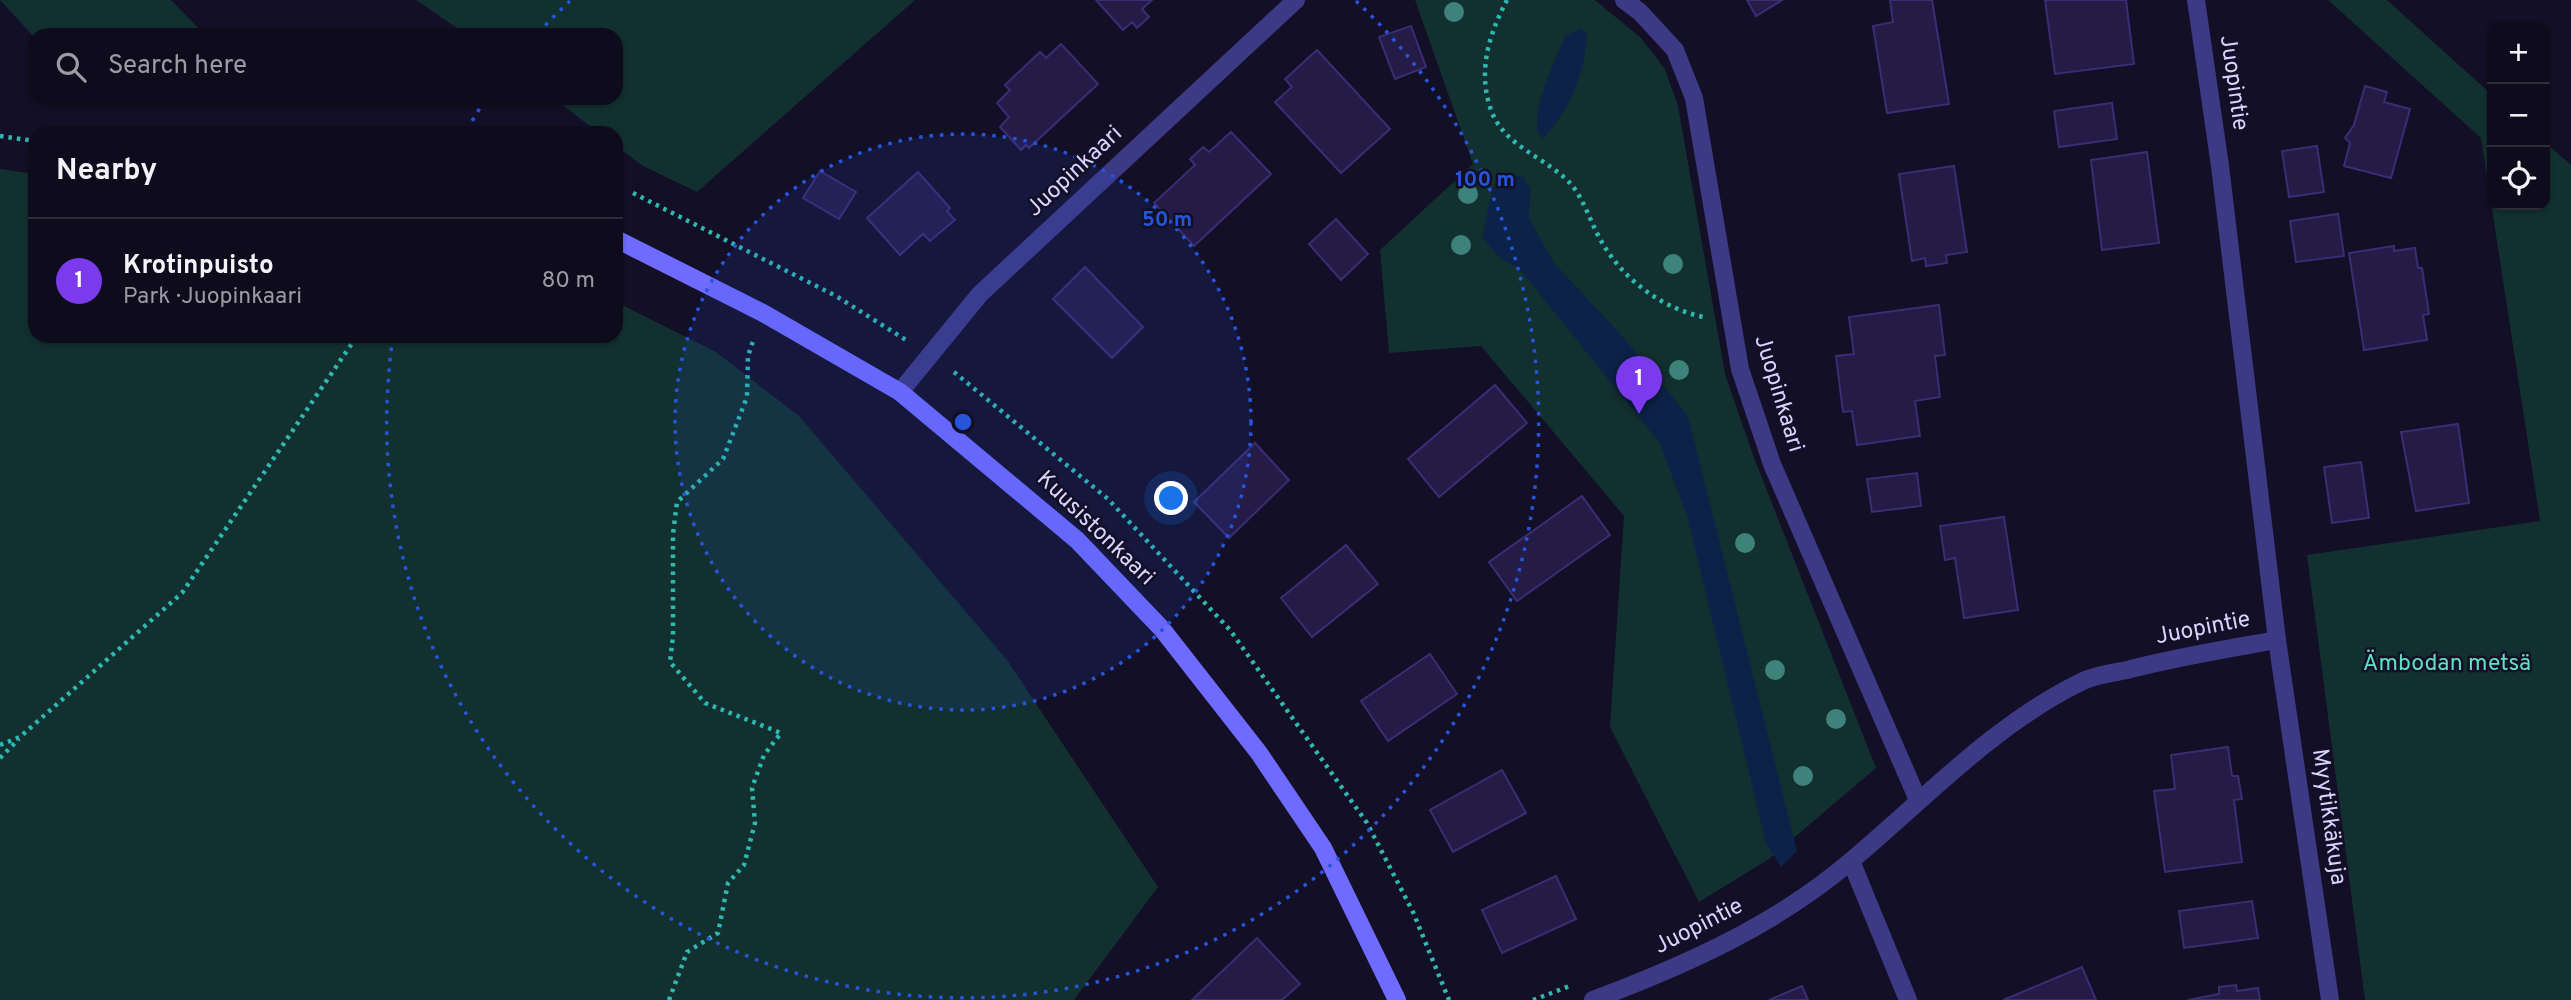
<!DOCTYPE html>
<html lang="en">
<head>
<meta charset="utf-8">
<style>
  body { margin:0; font-family:Overpass,sans-serif; background:#171425; color:#f1f3f6 }
  .controls { position:absolute; right:21px; top:21px; display:grid; overflow:hidden; border-radius:14px; box-shadow:0 2px 5px #0004 }
  .controls button { width:63px; height:63px; display:grid; place-items:center; padding:0; border:0; border-bottom:2px solid #2e2b3b; background:#0e0b1c; color:#f1f3f6; font:35px sans-serif }
  .you { position:absolute; left:1172px; top:499px; width:24px; height:24px; margin:-18px; border:5px solid #fff; border-radius:50%; background:#1a73e8; box-shadow:0 0 0 10px #1a73e833 }
  .badge { display:grid; place-items:center; width:46px; height:46px; border-radius:50%; background:#7c3aed; color:#fff; font-size:23px; font-weight:700 }
  .pin { position:absolute; translate:-50% -58px; filter:drop-shadow(0 2px 4px #0008) }
  .pin::after { content:''; position:absolute; top:37px; width:24px; height:21px; background:inherit; clip-path:polygon(0 0,100% 0,50% 100%) }
  .list { margin:0; padding:0; list-style:none }
  h2 { display:flex; justify-content:space-between; align-items:center; height:91px; margin:0; padding:0 28px; font-size:30px }
  h2 small { font-size:23px; font-weight:400; color:#9b9ba3 }
  .list li { display:grid; grid-template-columns:46px 1fr auto; gap:21px; align-items:center; box-sizing:border-box; height:126px; padding:0 28px; border-top:2px solid #2e2b3b }
  .list b { display:block; font-size:26px; white-space:nowrap }
  .list p { margin:0; font-size:23px; white-space:nowrap; color:#9b9ba3 }
  .list em { font-size:23px; font-style:normal; color:#9b9ba3 }
  .icon { flex:none; width:38px; height:38px; fill:none; stroke:currentColor; stroke-width:2; stroke-linecap:round; stroke-linejoin:round }
  .map { position:relative; flex:none; width:2571px; height:1000px; overflow:hidden }
  .search { position:absolute; background:#0e0b1c; box-shadow:0 2px 5px #0004; left:28px; top:28px; width:595px; height:77px; display:flex; align-items:center; gap:18px; box-sizing:border-box; padding:0 24px; border-radius:21px; color:#9b9ba3; font-size:26px }
  .panel { position:absolute; background:#0e0b1c; box-shadow:0 2px 5px #0004; left:28px; top:126px; width:595px; height:217px; border-radius:21px }
  .map>svg:first-child { display:block }
</style>
</head>
<body>
<div class="map">
<svg width="2571" height="1000" viewBox="0 0 2571 1000">
  <rect width="100%" height="100%" fill="#130f26"/>
  <g fill="#12302f">
    <path d="M0,0H171L205,35H35V38Z"/>
    <path d="M416,0H915L697,192L643,166L616,146V133H599L553,98H616V35H467Z"/>
    <path d="M1415,0H1595L1641,38L1665,69L1678,106L1725,374L1753,455L1876,768L1769,859L1699,902L1610,727L1624,516L1481,346L1389,353L1380,250L1473,164Z"/>
    <path d="M2328,0H2387L2492,95V205H2545V142L2571,165V1000H2365L2307,555L2540,521L2481,138Z"/>
    <path d="M0,169L35,174V336H616V302L716,352L799,416L1007,660L1158,887L1074,1000H0Z"/>
  </g>
  <g fill="#0c2248">
    <path d="M1581,28L1587,33C1585,73 1570,109 1543,139C1524,122 1557,58 1565,36Z"/>
    <path d="M1504,174L1523,177L1530,188L1529,218L1554,263L1621,335L1688,416L1797,851L1781,867L1766,843L1687,515L1659,442L1518,267L1502,260L1482,237L1493,187Z"/>
  </g>
  <g fill="#241b47" stroke="#3b2d73" stroke-width="2">
    <path d="M1096,0H1152L1142,9L1149,17L1137,28L1132,22L1123,30Z"/>
    <path d="M1747,0H1782L1756,16Z"/>
    <path d="M1890,0H1932L1949,104L1887,113L1873,26L1893,22Z"/>
    <path d="M2045,0H2126L2134,64L2055,74Z"/>
    <path d="M1411,26L1426,67L1395,79L1379,37Z"/>
    <path d="M1061,44L1098,84L1029,148L1026,145L1021,150L1000,127L1009,117L997,103L1010,90L1005,85L1040,52L1046,58Z"/>
    <path d="M1317,50L1390,129L1341,173L1275,102L1292,87L1285,79Z"/>
    <path d="M2365,86L2387,92L2384,102L2410,109L2391,178L2344,166L2350,143L2345,138L2354,125Z"/>
    <path d="M2112,103L2117,139L2059,147L2054,111Z"/>
    <path d="M1231,132L1271,174L1194,246L1154,203L1195,165L1190,159L1203,147L1209,152Z"/>
    <path d="M2317,146L2324,192L2289,197L2282,151Z"/>
    <path d="M2147,152L2159,243L2102,250L2091,160Z"/>
    <path d="M1954,166L1967,252L1946,255L1947,263L1926,266L1925,258L1912,261L1899,174Z"/>
    <path d="M820,171L856,192L839,219L803,198Z"/>
    <path d="M918,172L950,208L947,211L955,220L930,241L923,234L900,255L867,218Z"/>
    <path d="M2338,214L2344,256L2296,262L2290,221Z"/>
    <path d="M1336,219L1368,254L1341,280L1309,244Z"/>
    <path d="M2394,246V251L2415,248L2418,268H2422L2429,314L2423,315L2427,340L2364,350L2349,253Z"/>
    <path d="M1085,267L1143,327L1112,358L1053,299Z"/>
    <path d="M1939,305L1945,355L1935,356L1940,397L1915,401L1920,436L1857,445L1852,411L1843,412L1836,356L1854,354L1849,317Z"/>
    <path d="M1495,385L1527,423L1439,497L1408,459Z"/>
    <path d="M2458,424L2469,503L2416,511L2401,432Z"/>
    <path d="M1255,443L1289,480L1229,538L1194,502Z"/>
    <path d="M2361,462L2369,518L2332,523L2324,467Z"/>
    <path d="M1917,473L1921,506L1872,512L1867,479Z"/>
    <path d="M1582,496L1610,535L1517,601L1489,562Z"/>
    <path d="M2004,517L2018,610L1964,618L1955,558L1945,560L1940,526Z"/>
    <path d="M1346,545L1378,584L1312,637L1281,598Z"/>
    <path d="M1430,654L1457,694L1388,741L1361,701Z"/>
    <path d="M2228,747L2232,776H2238L2242,799L2234,800L2242,862L2165,872L2154,791L2175,789L2171,755Z"/>
    <path d="M1502,770L1526,813L1453,852L1430,810Z"/>
    <path d="M1556,876L1576,919L1502,953L1482,910Z"/>
    <path d="M2252,901L2258,938L2184,948L2179,911Z"/>
    <path d="M1257,938L1300,984L1282,1000H1192Z"/>
    <path d="M2082,967L2096,1000H2003Z"/>
    <path d="M2236,985L2237,991L2258,988L2260,1000H2188L2219,994V987Z"/>
    <path d="M1802,986L1808,1000H1769Z"/>
  </g>
  <g fill="none" stroke-linecap="round" stroke-linejoin="round">
    <g stroke="#2fb8b0" stroke-width="4.5" stroke-dasharray="3.5 5" stroke-linecap="butt">
      <path d="M1507,0C1489,34 1478,70 1490,107C1502,146 1544,156 1570,183C1585,200 1591,225 1603,244C1624,280 1663,309 1704,317"/>
      <path d="M0,136L35,141"/>
      <path d="M633,193L836,296L906,340"/>
      <path d="M954,372L1108,499L1230,630L1367,823L1413,912L1449,1000"/>
      <path d="M0,745L20,737L182,593L357,336"/>
      <path d="M0,758L19,739"/>
      <path d="M669,1000L687,952L718,933L728,883L744,865L755,823L752,788L764,755L781,733L705,703L670,662L673,636V534L677,502L723,459L747,397L748,356L753,341"/>
      <path d="M1533,1000L1570,986"/>
    </g>
    <g stroke="#3d3a85" stroke-width="18">
      <path d="M1624,0L1640,12L1675,50L1694,98L1740,369L1772,464L1918,800"/>
      <path d="M2196,0L2220,166L2277,640L2330,1000"/>
      <path d="M900,392L980,294L1296,0"/>
      <path d="M1851,861L1908,1000"/>
      <path d="M1593,1000C1686,965 1776,925 1852,860C1926,798 1993,725 2081,682C2094,675 2112,673 2127,670C2177,657 2227,649 2277,640"/>
    </g>
    <path stroke="#6f6bff" stroke-width="18" d="M616,239L763,313L900,392L1077,540L1162,629L1259,753L1323,848L1397,1000"/>
  </g>
  <g fill="#3d827b">
    <circle cx="1454" cy="12" r="10"/>
    <circle cx="1468" cy="194" r="10"/>
    <circle cx="1461" cy="245" r="10"/>
    <circle cx="1673" cy="264" r="10"/>
    <circle cx="1679" cy="370" r="10"/>
    <circle cx="1745" cy="543" r="10"/>
    <circle cx="1775" cy="670" r="10"/>
    <circle cx="1836" cy="719" r="10"/>
    <circle cx="1803" cy="776" r="10"/>
  </g>
  <circle cx="963" cy="422" r="288" fill="#2655da" fill-opacity=".12"/>
  <g fill="none" stroke="#2655da" stroke-width="3.5" stroke-dasharray="3.5 7">
    <circle cx="963" cy="422" r="288"/>
    <path d="M467 130A576 576 0 0 1 485 100M538 33A576 576 0 0 1 570 1M1356 1A576 576 0 1 1 393 337"/>
  </g>
  <g text-anchor="middle" dominant-baseline="central" stroke-width="5" stroke-linejoin="round" paint-order="stroke">
    <g font-size="23" fill="#d9d4ff" stroke="#130f26">
      <text transform="translate(2233 83) rotate(82)">Juopintie</text>
      <text transform="translate(1075 172) rotate(-43)">Juopinkaari</text>
      <text transform="translate(1778 394) rotate(73)">Juopinkaari</text>
      <text transform="translate(1095 529) rotate(44)">Kuusistonkaari</text>
      <text transform="translate(2203 629) rotate(-11)">Juopintie</text>
      <text transform="translate(2328 817) rotate(82)">Myytikkäkuja</text>
      <text transform="translate(1699 927) rotate(-27)">Juopintie</text>
    </g>
    <g font-size="23" fill="#5fe0c0" stroke="#130f26">
      <text x="2447" y="664">Ämbodan metsä</text>
    </g>
  </g>
  <circle cx="963" cy="422" r="10" fill="#2655da" stroke="#130f26" stroke-width="3.5"/>
  <g font-size="21" text-anchor="middle" font-weight="bold" fill="#2655da" stroke="#130f26" stroke-width="5" stroke-linejoin="round" paint-order="stroke">
    <text x="1485" y="186">100 m</text>
    <text x="1167" y="226">50 m</text>
  </g>
</svg>
<div class="controls">
<button>+</button>
<button>−</button>
<button><svg class="icon" aria-label="locate" viewBox="0 0 24 24"><circle cx="12" cy="12" r="6"/><path d="M12 2v4M12 18v4M2 12h4M18 12h4"/></svg></button>
</div>
<div class="you"></div>
<div class="pin badge" style="left:1639px;top:414px">1</div>
<div class="search"><svg class="icon" aria-label="search" viewBox="0 0 24 24"><circle cx="10" cy="10" r="6"/><path d="M15 15l6 6"/></svg>Search here</div>
<section class="panel">
<h2>Nearby<small></small></h2>
<ul class="list">
<li><span class="badge">1</span><div><b>Krotinpuisto</b><p>Park · Juopinkaari</p></div><em>80 m</em></li>
</ul>
</section>
</div>
</body>
</html>
